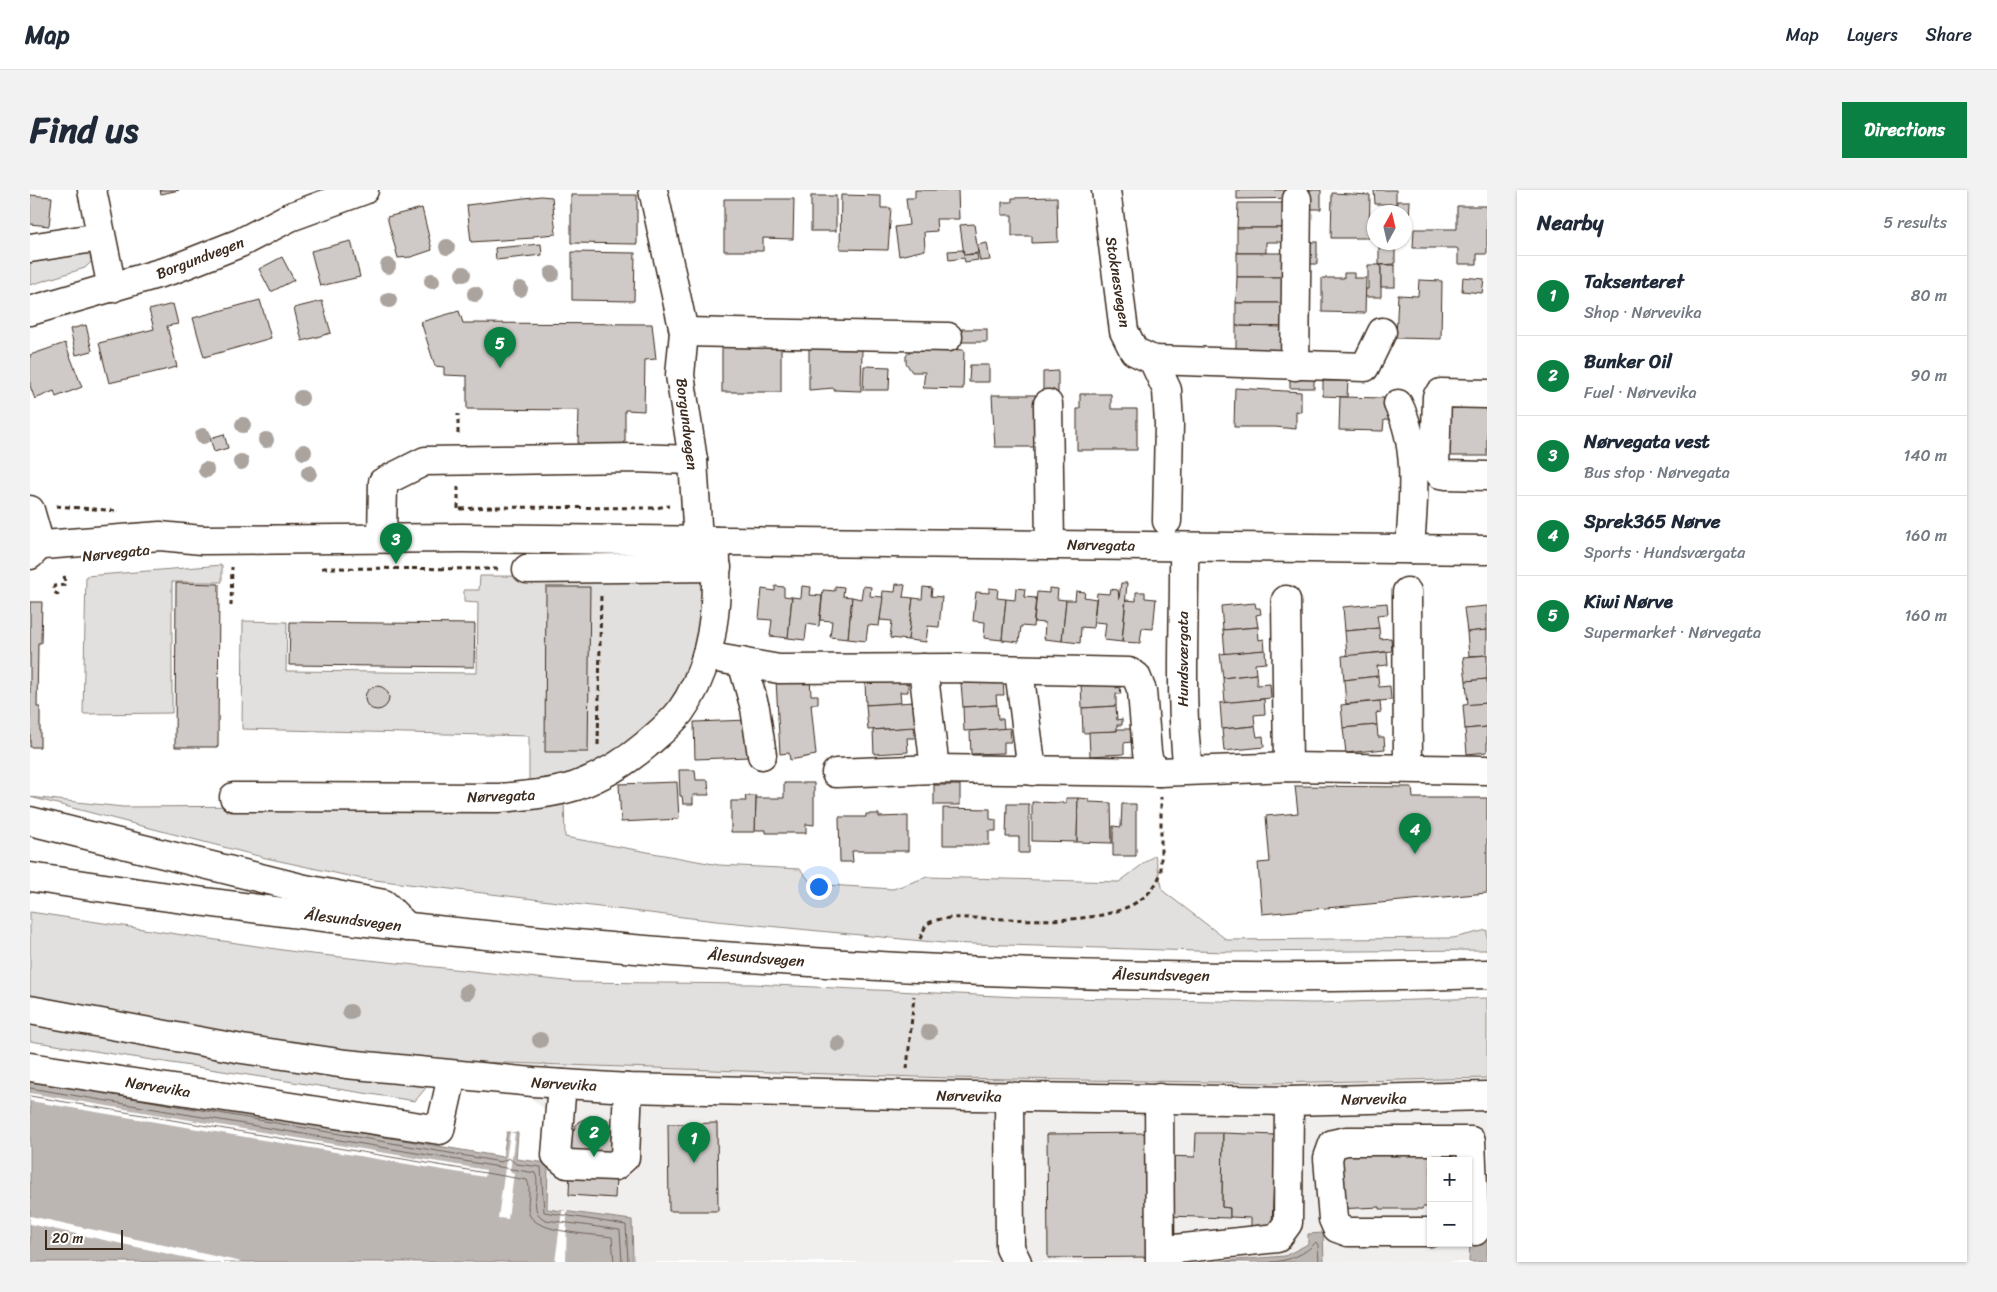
<!DOCTYPE html>
<html lang="en">
<head>
<meta charset="utf-8">
<style>
  body { margin:0; font-family:Sriracha,sans-serif; background:#f2f2f3; color:#1f2937 }
  .controls { position:absolute; right:15px; bottom:15px; display:grid; overflow:hidden; border-radius:0px; box-shadow:0 1px 4px #0004 }
  .controls button { width:45px; height:45px; display:grid; place-items:center; padding:0; border:0; border-bottom:1px solid #e0e1e3; background:#fff; color:#1f2937; font:25px sans-serif }
  .compass { position:absolute; left:1337px; top:15px; width:45px; height:45px; border-radius:50%; background:#fff; box-shadow:0 1px 4px #0004; rotate:8deg }
  .scale { position:absolute; left:15px; bottom:12px; width:78px; box-sizing:border-box; padding-left:5px; border:2px solid #3b2a1e; border-top:0; font-size:14px; line-height:18px; white-space:nowrap; color:#3b2a1e; -webkit-text-stroke:4px #fff; paint-order:stroke }
  .you { position:absolute; left:788px; top:696px; width:18px; height:18px; margin:-12px; border:4px solid #fff; border-radius:50%; background:#1a73e8; box-shadow:0 0 0 8px #1a73e833 }
  .badge { display:grid; place-items:center; width:32px; height:32px; border-radius:50%; background:#0b8043; color:#fff; font-size:16px; font-weight:700 }
  .pin { position:absolute; translate:-50% -41px; filter:drop-shadow(0 1px 2px #0008) }
  .pin::after { content:''; position:absolute; top:26px; width:18px; height:15px; background:inherit; clip-path:polygon(0 0,100% 0,50% 100%) }
  .list { margin:0; padding:0; list-style:none }
  h2 { display:flex; justify-content:space-between; align-items:center; height:65px; margin:0; padding:0 20px; font-size:21px }
  h2 small { font-size:16px; font-weight:400; color:#747a83 }
  .list li { display:grid; grid-template-columns:32px 1fr auto; gap:15px; align-items:center; box-sizing:border-box; height:80px; padding:0 20px; border-top:1px solid #e0e1e3 }
  .list b { display:block; font-size:19px; white-space:nowrap }
  .list p { margin:0; font-size:16px; white-space:nowrap; color:#747a83 }
  .list em { font-size:16px; font-style:normal; color:#747a83 }
  .map { position:relative; flex:none; width:1457px; height:1072px; overflow:hidden; border-radius:0px }
  header { display:flex; align-items:center; gap:30px; box-sizing:border-box; height:70px; padding:0 25px; background:#fff; border-bottom:1px solid #e0e1e3 }
  header strong { font-size:24px }
  nav { display:flex; gap:28px; margin-inline-start:auto; font-size:18px }
  .intro { display:flex; align-items:center; justify-content:space-between; box-sizing:border-box; height:120px; padding:0 30px }
  h1 { margin:0; font-size:35px }
  .button { padding:12px 22px; border-radius:0px; background:#0b8043; color:#fff; font-size:18px; font-weight:700 }
  main { display:flex; gap:30px; padding:0 30px }
  aside { flex:1; background:#fff; border-radius:0px; box-shadow:0 1px 4px #0004 }
  .map>svg:first-child { display:block }
</style>
</head>
<body>
<header>
<strong>Map</strong>
<nav><a>Map</a><a>Layers</a><a>Share</a></nav>
</header>
<div class="intro"><h1>Find us</h1><a class="button">Directions</a></div>
<main>
<div class="map">
<svg width="1457" height="1072" viewBox="0 0 1457 1072">
  <rect width="100%" height="100%" fill="#fff"/>
  <filter id="ink" filterUnits="userSpaceOnUse"><feTurbulence type="fractalNoise" baseFrequency=".02" numOctaves="2"/><feDisplacementMap in="SourceGraphic" scale="10" xChannelSelector="R" yChannelSelector="G"/><feConvolveMatrix kernelMatrix="1 2 1 2 8 2 1 2 1" color-interpolation-filters="sRGB"/></filter>
  <g filter="url(#ink)">
    <path fill="#f1efee" fill-rule="evenodd" d="M497,874L918,888L1242,893L1457,888V1052L1440,1051L1439,1072H1294L1293,1043L1279,1054L1255,1066L1182,1072H603L602,1030L517,1019V937L513,918L497,905ZM1401,971H1438V1053H1401Z"/>
    <g fill="#e2e0de" stroke="#8e857e">
      <path d="M58,56L62,71L55,78L0,95V64Z"/>
      <path d="M192,375V392H142V523L53,524L56,386Z"/>
      <path d="M450,386L678,387L669,464L639,523L599,557L536,589L499,594V546L212,539L213,431L257,432L256,481L447,483L448,413L434,412V400H449Z"/>
      <path d="M0,607L93,617L247,616L534,608L535,647L689,675L770,679L782,694L863,699L897,687L1089,692L1125,665L1133,701L1197,750L1423,748L1457,740V760L1197,762L913,753L686,731L328,688L236,668Z"/>
      <path d="M0,722L273,763L545,792L723,794L988,807L1283,813L1457,808V888L1242,893L918,888L418,871L385,911L0,851Z"/>
    </g>
    <g fill="#bcb6b3" stroke="#887e77">
      <path d="M0,887L473,967L477,942L488,943L486,969L518,973L517,1019L602,1030L603,1072H0Z"/>
      <path d="M1293,1043L1294,1072H1182L1255,1066L1278,1054V1044Z"/>
      <path d="M1449,1050L1457,1052V1072H1439L1440,1051Z"/>
    </g>
    <g fill="#fff">
      <path d="M0,903L456,980L455,987L0,911Z"/>
      <path d="M480,942L485,943L480,982L484,983L478,1029L468,1028Z"/>
      <path d="M532,1021H537L536,1072H525Z"/>
      <path d="M0,1026L212,1072H176L0,1034Z"/>
    </g>
    <g fill="none" stroke-linecap="round" stroke-linejoin="round">
      <g stroke="#6f625a" stroke-width="1">
        <path d="M0,898L505,983C512,996 496,1022 516,1030L590,1040L592,1072"/>
        <path d="M79,904L471,972L479,968L486,974L511,977L514,1022L596,1035L598,1072"/>
        <path d="M0,906L497,990C502,999 496,1013 499,1024C506,1043 563,1044 582,1047L584,1072"/>
        <path d="M1241,1072C1258,1071 1275,1065 1286,1052L1288,1055L1289,1072"/>
      </g>
    </g>
    <g fill="#cfcac7" stroke="#3b2a1e">
      <path d="M130,0H149L131,4Z"/>
      <path d="M885,0H928L929,29H906L907,41L894,42L895,60L869,66L865,37L879,35L876,8H885Z"/>
      <path d="M1207,0H1291V19H1278V8L1207,9Z"/>
      <path d="M1344,0H1366V14H1345Z"/>
      <path d="M1302,3L1340,5L1339,48H1301Z"/>
      <path d="M0,5L22,7L19,36L0,34Z"/>
      <path d="M541,5H607V54L541,53Z"/>
      <path d="M811,5L851,6V18H861L858,60L810,59Z"/>
      <path d="M511,6L522,7L526,44L503,46V48L441,52L437,15Z"/>
      <rect x="781" y="6" width="25" height="35"/>
      <path d="M1027,7L1028,52L1002,53V46H982V25H972V12H982V8Z"/>
      <path d="M694,9H764L763,49L733,48V61H694Z"/>
      <path d="M1367,11H1380L1379,30H1374V22H1366Z"/>
      <path d="M1208,13H1255V38H1207Z"/>
      <path d="M1427,16H1457V64H1447V74H1428V59L1426,58H1383L1384,39H1427Z"/>
      <path d="M392,18L402,60L381,67L368,68L357,27Z"/>
      <path d="M944,34L948,63L934,65L930,35Z"/>
      <path d="M1207,38H1255V52H1236V63H1207Z"/>
      <path d="M321,51L330,87L290,96L281,61Z"/>
      <rect x="1278" y="52" width="9" height="22"/>
      <path d="M957,53L960,70L950,71L947,55Z"/>
      <path d="M511,54L512,65L466,70L465,58Z"/>
      <path d="M1365,56V74L1349,75V57Z"/>
      <path d="M933,60L934,65L947,64L948,70L935,72L934,68L919,70L918,61Z"/>
      <path d="M542,62L605,63L604,111L542,110Z"/>
      <path d="M1207,63H1254L1255,87H1207Z"/>
      <path d="M252,67L264,90L241,102L229,79Z"/>
      <path d="M1338,75H1351V107H1335V99H1338Z"/>
      <rect x="1351" y="75" width="14" height="22"/>
      <path d="M1314,83H1324V88H1336L1335,123L1292,122V88H1314Z"/>
      <path d="M1207,87H1255L1254,113H1206Z"/>
      <path d="M1433,87L1454,89L1452,103L1432,101Z"/>
      <path d="M1389,90L1412,91L1411,149L1366,148L1368,105L1388,106Z"/>
      <path d="M230,110L241,148L174,167L163,128Z"/>
      <path d="M292,111L301,143L272,151L264,118Z"/>
      <path d="M1206,113H1254V137L1206,136Z"/>
      <path d="M143,114L148,134L137,136L147,177L79,193L69,153L124,139L119,120Z"/>
      <path d="M429,121L433,133L622,134L626,169L615,170L614,221L595,220V255H548L549,220L437,219V186L414,185V177L405,176L391,132Z"/>
      <path d="M56,135L62,161L46,165L40,139Z"/>
      <path d="M1206,136L1254,137V162H1206Z"/>
      <rect x="932" y="139" width="25" height="13"/>
      <path d="M779,149L805,150L804,159H810V155H819V159H832L831,201L804,200V198L779,200Z"/>
      <path d="M35,153L52,197L26,207L24,201L5,209L0,196V165Z"/>
      <rect x="692" y="157" width="59" height="45"/>
      <path d="M883,158L934,160L933,199L893,198L895,182H882L876,173V166Z"/>
      <path d="M940,175H959V192H939Z"/>
      <path d="M834,176L860,177L859,200H833Z"/>
      <path d="M1028,181V208H1013V182Z"/>
      <rect x="1260" y="183" width="24" height="15"/>
      <path d="M1293,191H1318L1317,207L1293,206Z"/>
      <path d="M1205,198L1271,202V222L1266,221V239L1245,237H1204Z"/>
      <path d="M1050,204H1081V219H1107V260H1047V219H1050Z"/>
      <path d="M962,205H1007V257H965Z"/>
      <path d="M1310,207L1354,208V216L1361,217L1360,230H1354L1353,241L1309,240Z"/>
      <path d="M1413,218H1457V266H1412Z"/>
      <path d="M194,244L198,258L184,262L180,248Z"/>
      <path d="M146,393L189,394L188,557H145Z"/>
      <path d="M1091,393H1097L1092,452L1074,450L1076,433L1064,432L1067,403L1079,404L1080,399L1088,400L1089,409Z"/>
      <path d="M866,394L875,395L873,407L883,408L878,450L860,448L862,431L850,430L853,401L865,402Z"/>
      <path d="M745,396L754,397V406L762,407L758,448L740,446L742,430L729,429L732,399L745,401Z"/>
      <path d="M772,396L781,397L780,405L792,406L789,436L777,434L775,450L758,448L762,407L771,408Z"/>
      <path d="M805,396L814,397L813,406L822,407L818,449L800,447L802,431L790,430L793,400L805,401Z"/>
      <path d="M833,396L841,397L840,406L853,407L849,436L838,435L836,451L818,449L822,407L831,409Z"/>
      <path d="M516,397H560L558,562H515Z"/>
      <path d="M893,397L902,398L901,406L912,407L909,437L898,436L896,452L878,450L883,408L892,409Z"/>
      <path d="M959,398L968,399L967,408L976,409L972,450L954,448L955,432L943,431L946,402L959,403Z"/>
      <path d="M986,398L995,399L994,407L1006,408L1003,437L991,436L989,452L972,450L976,409L985,410Z"/>
      <path d="M1019,398L1028,399L1027,409L1036,410L1032,451L1014,449L1015,433L1004,432L1007,402L1019,403Z"/>
      <path d="M1046,401L1055,402L1054,407L1066,409L1063,438L1051,437L1050,453L1032,451L1036,410H1045Z"/>
      <path d="M1106,402H1115V408L1126,409L1123,439L1112,438L1110,453L1092,452L1096,410L1106,411Z"/>
      <path d="M0,412H12L11,453H8L7,517H10V557H0Z"/>
      <path d="M1225,413L1226,418H1230L1231,424L1226,425L1228,437L1193,440L1191,416Z"/>
      <path d="M1357,413L1358,424L1347,425L1349,438L1315,441L1313,417Z"/>
      <path d="M1457,416V440L1437,442L1434,418Z"/>
      <path d="M260,432L445,434L444,477L259,475Z"/>
      <path d="M1228,437L1229,450L1234,449L1235,460L1195,464L1193,440Z"/>
      <path d="M1349,438L1350,449L1361,448L1362,461L1317,466L1315,441Z"/>
      <path d="M1457,440V465L1439,466L1437,442Z"/>
      <path d="M1235,460L1236,473L1225,474L1226,484L1193,488L1190,464Z"/>
      <path d="M1357,462L1358,475L1347,476L1348,486L1314,490L1312,466Z"/>
      <path d="M1457,465V489L1436,491L1433,467Z"/>
      <path d="M1226,484L1227,495L1240,494L1241,508L1195,513L1193,488Z"/>
      <path d="M1348,486L1349,497L1360,496L1361,510L1316,514L1314,490Z"/>
      <path d="M780,488L781,505H788V514H781L786,565L760,570L759,563L750,564L746,490Z"/>
      <path d="M878,489V502H870L871,513L836,515L835,492Z"/>
      <path d="M1457,489V513L1438,515L1436,491Z"/>
      <path d="M973,491L974,505H966L967,515L933,517L931,493Z"/>
      <path d="M1085,492L1086,498L1090,497L1091,504H1086V516L1052,518L1051,493Z"/>
      <circle cx="347" cy="508" r="12"/>
      <path d="M1234,509L1235,524L1224,525L1225,536L1192,539L1190,513Z"/>
      <path d="M1350,511L1351,522L1346,523L1347,535L1313,538L1311,515Z"/>
      <path d="M884,512L892,537L838,540L836,515Z"/>
      <path d="M1457,513V537L1435,539L1433,515Z"/>
      <path d="M967,515L968,529H973L974,539L934,541L933,517Z"/>
      <path d="M1086,516L1087,530L1092,529V535H1087V541L1053,543L1052,518Z"/>
      <path d="M719,530L720,567L665,569L664,532Z"/>
      <path d="M1347,535L1348,547H1354L1355,559L1316,563L1313,538Z"/>
      <path d="M1225,536L1227,547L1233,546L1234,557L1194,561L1192,539Z"/>
      <path d="M884,537L885,548H877L878,562L844,564L843,540Z"/>
      <path d="M1457,537V562L1437,564L1435,539Z"/>
      <path d="M980,538L981,552H974V563L941,564L940,541Z"/>
      <path d="M1087,539H1101V552L1094,553V564L1060,566L1059,542L1087,541Z"/>
      <path d="M649,580H665L666,590H678L679,605H663V614H653L652,606H650Z"/>
      <path d="M647,592L649,629L591,632L589,594Z"/>
      <path d="M754,593H784V635L776,634V643H736V640H725L726,608H754Z"/>
      <rect x="904" y="595" width="26" height="20"/>
      <path d="M1265,596L1382,597L1383,608H1457V703L1232,724L1228,673L1240,672L1236,626L1268,623Z"/>
      <path d="M715,606H726L725,642H701V611H716Z"/>
      <path d="M1036,608H1048L1047,652L1002,651V612L1036,613Z"/>
      <path d="M1048,608L1059,609V612L1081,613L1082,653L1047,652Z"/>
      <path d="M977,614H999V663H989V647H976Z"/>
      <path d="M1092,614H1106V666H1083V636L1091,637Z"/>
      <path d="M913,618L960,619V629L966,630V641H959V655H913Z"/>
      <path d="M836,624H849V627L878,626V661H822L823,672H810L809,627H836Z"/>
      <path d="M560,926L577,929L583,935L588,947L585,1008L539,1005L541,945L548,932Z"/>
      <path d="M687,933L688,1021H639L638,934Z"/>
      <path d="M1121,943L1122,1067L1018,1068L1017,944Z"/>
      <path d="M1166,943H1193L1192,1017L1200,1018V1028L1136,1026V966L1165,967Z"/>
      <path d="M1193,943L1246,945L1242,1034L1221,1036V1028L1200,1027V1018L1192,1017Z"/>
      <path d="M1306,964H1423V971H1401V1017H1393L1392,1019H1350V1017L1306,1019Z"/>
    </g>
    <g fill="none" stroke-linecap="round" stroke-linejoin="round">
      <defs>
        <g id="minor">
          <path d="M62,0L82,98"/>
          <path d="M623,0L654,142L650,185L663,270L668,351"/>
          <path d="M1076,0L1094,141L1104,161L1123,170L1137,200L1139,234L1137,331"/>
          <path d="M0,58L70,47"/>
          <path d="M0,121L144,79L210,53L260,27L334,0"/>
          <path d="M654,142L918,147"/>
          <path d="M1123,170L1335,177L1352,142"/>
          <path d="M1265,176L1267,9"/>
          <path d="M1457,204L1411,203L1407,207L1405,276L1410,284L1416,285L1457,286"/>
          <path d="M1018,214L1020,355"/>
          <path d="M1368,214C1390,257 1383,311 1380,359"/>
          <path d="M352,348L353,292L395,271L604,268L663,270"/>
          <path d="M1154,357C1155,431 1149,506 1158,580"/>
          <path d="M497,379L687,377"/>
          <path d="M1377,402L1378,578"/>
          <path d="M1256,410L1258,577"/>
          <path d="M676,466L749,479L921,478L1099,482L1106,486L1112,501L1117,562L1119,572L1129,582"/>
          <path d="M712,472L725,518L732,565"/>
          <path d="M893,478L905,579"/>
          <path d="M989,480L1002,581"/>
          <path d="M806,583L905,579L1129,582L1258,577L1457,580"/>
          <path d="M204,607L468,608C494,606 521,604 546,596C573,586 596,572 617,554C628,544 641,534 650,522C685,474 689,408 685,351"/>
          <path d="M0,820L212,859L316,874L503,892L598,898L874,905L1259,911L1457,906"/>
          <path d="M0,877L410,940L422,886"/>
          <path d="M532,894L526,965L537,974L585,976L595,967L598,898"/>
          <path d="M979,906L980,1058L987,1072"/>
          <path d="M1129,908L1130,1072"/>
          <path d="M1401,1042H1318L1307,1038L1303,1029L1298,968L1303,954L1317,951H1441L1445,1041"/>
          <path d="M1145,1059L1247,1048L1258,1033L1259,911"/>
        </g>
        <g id="major">
          <path d="M0,320L10,355L0,365"/>
          <path d="M0,356L130,346L172,350L432,348L1457,360"/>
        </g>
        <g id="highway">
          <path d="M0,631L275,699L354,714L377,737"/>
          <path d="M0,687C481,760 970,799 1457,784"/>
        </g>
      </defs>
      <use href="#minor" stroke="#3b2a1e" stroke-width="31"/>
      <use href="#major" stroke="#3b2a1e" stroke-width="31"/>
      <use href="#highway" stroke="#3b2a1e" stroke-width="31"/>
      <g stroke="#3b2a1e" stroke-width="3" stroke-dasharray="5 4" stroke-linecap="butt">
        <path d="M428,244V224"/>
        <path d="M26,316L89,321"/>
        <path d="M428,319V297"/>
        <path d="M430,319L459,317L624,318L639,316"/>
        <path d="M292,378L471,379"/>
        <path d="M29,405L24,402V396L35,395L34,382"/>
        <path d="M201,416L202,377"/>
        <path d="M568,555L571,404"/>
        <path d="M890,749L896,735C907,726 930,728 944,728C995,728 1112,744 1131,682V607"/>
        <path d="M877,879L884,806"/>
      </g>
      <use href="#minor" stroke="#fff" stroke-width="28"/>
      <use href="#major" stroke="#fff" stroke-width="28"/>
      <use href="#highway" stroke="#fff" stroke-width="28"/>
    </g>
    <g fill="#aaa39e">
      <circle cx="417" cy="57" r="8"/>
      <circle cx="358" cy="76" r="8"/>
      <circle cx="433" cy="84" r="8"/>
      <circle cx="522" cy="84" r="8"/>
      <circle cx="402" cy="91" r="8"/>
      <circle cx="490" cy="99" r="8"/>
      <circle cx="445" cy="104" r="8"/>
      <circle cx="359" cy="110" r="8"/>
      <circle cx="271" cy="208" r="8"/>
      <circle cx="213" cy="235" r="8"/>
      <circle cx="173" cy="246" r="8"/>
      <circle cx="236" cy="250" r="8"/>
      <circle cx="274" cy="262" r="8"/>
      <circle cx="211" cy="272" r="8"/>
      <circle cx="176" cy="280" r="8"/>
      <circle cx="279" cy="283" r="8"/>
      <circle cx="437" cy="802" r="8"/>
      <circle cx="320" cy="822" r="8"/>
      <circle cx="899" cy="842" r="8"/>
      <circle cx="510" cy="850" r="8"/>
      <circle cx="808" cy="854" r="8"/>
    </g>
  </g>
  <g text-anchor="middle" dominant-baseline="central" stroke-width="4.5" stroke-linejoin="round" paint-order="stroke">
    <g font-size="15" fill="#3b2a1e" stroke="#fff">
      <text transform="translate(170 68) rotate(-21)">Borgundvegen</text>
      <text transform="translate(1088 92) rotate(81)">Stoknesvegen</text>
      <text transform="translate(657 234) rotate(83)">Borgundvegen</text>
      <text transform="translate(1071 355) rotate(1)">Nørvegata</text>
      <text transform="translate(86 363) rotate(-6)">Nørvegata</text>
      <text transform="translate(1153 469) rotate(-90)">Hundsværgata</text>
      <text transform="translate(471 606) rotate(-2)">Nørvegata</text>
      <text transform="translate(323 730) rotate(7)">Ålesundsvegen</text>
      <text transform="translate(726 768) rotate(4)">Ålesundsvegen</text>
      <text transform="translate(1131 785) rotate(1)">Ålesundsvegen</text>
      <text transform="translate(534 894) rotate(3)">Nørvevika</text>
      <text transform="translate(128 897) rotate(9)">Nørvevika</text>
      <text transform="translate(939 906) rotate(1)">Nørvevika</text>
      <text transform="translate(1344 909) rotate(-1)">Nørvevika</text>
    </g>
  </g>
</svg>
<div class="controls">
<button>+</button>
<button>−</button>
</div>
<svg class="compass" viewBox="-18 -18 36 36"><path d="M0-13l5 13h-10z" fill="#e53935"/><path d="M0 13l5-13h-10z" fill="#747a83"/></svg>
<div class="scale">20 m</div>
<div class="you"></div>
<div class="pin badge" style="left:664px;top:973px">1</div>
<div class="pin badge" style="left:564px;top:967px">2</div>
<div class="pin badge" style="left:366px;top:374px">3</div>
<div class="pin badge" style="left:1385px;top:664px">4</div>
<div class="pin badge" style="left:470px;top:178px">5</div>
</div>
<aside>
<h2>Nearby<small>5 results</small></h2>
<ul class="list">
<li><span class="badge">1</span><div><b>Taksenteret</b><p>Shop · Nørvevika</p></div><em>80 m</em></li>
<li><span class="badge">2</span><div><b>Bunker Oil</b><p>Fuel · Nørvevika</p></div><em>90 m</em></li>
<li><span class="badge">3</span><div><b>Nørvegata vest</b><p>Bus stop · Nørvegata</p></div><em>140 m</em></li>
<li><span class="badge">4</span><div><b>Sprek365 Nørve</b><p>Sports · Hundsværgata</p></div><em>160 m</em></li>
<li><span class="badge">5</span><div><b>Kiwi Nørve</b><p>Supermarket · Nørvegata</p></div><em>160 m</em></li>
</ul>
</aside>
</main>
</body>
</html>
